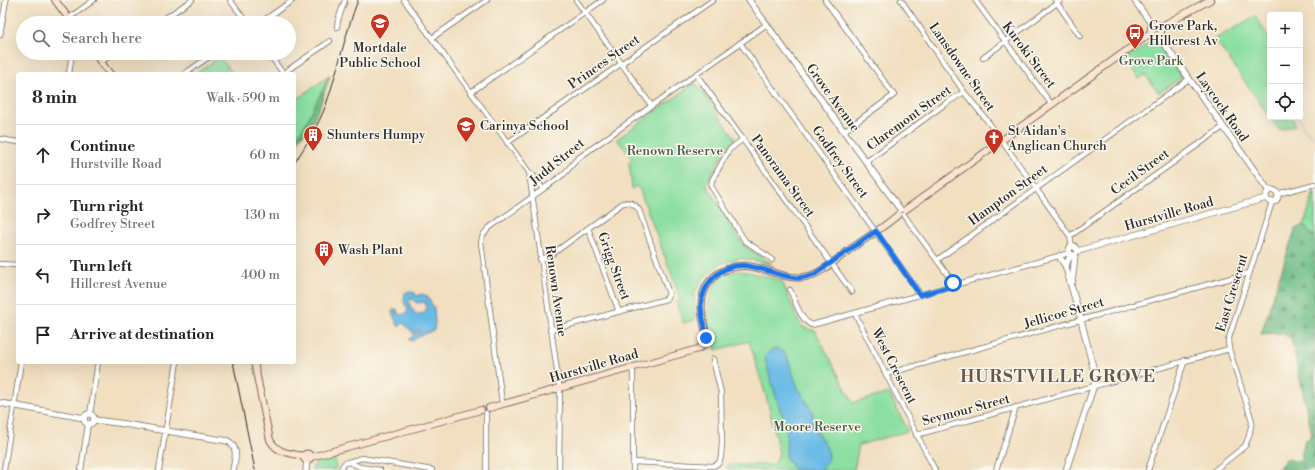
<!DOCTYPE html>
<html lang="en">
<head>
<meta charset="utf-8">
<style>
  body { margin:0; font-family:"Libre Bodoni",serif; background:#f6f6f6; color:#222 }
  .controls { position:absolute; right:12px; top:12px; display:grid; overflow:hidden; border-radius:4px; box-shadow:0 4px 16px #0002 }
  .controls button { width:36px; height:36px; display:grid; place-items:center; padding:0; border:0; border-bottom:1px solid #e0e0e0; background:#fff; color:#222; font:20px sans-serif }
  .stop { position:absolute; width:12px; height:12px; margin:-9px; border:3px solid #1a73e8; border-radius:50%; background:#fff }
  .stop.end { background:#1a73e8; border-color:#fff; box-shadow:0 1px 4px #0008 }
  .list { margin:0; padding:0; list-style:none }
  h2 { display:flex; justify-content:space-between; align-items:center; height:52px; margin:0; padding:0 16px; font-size:17px }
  h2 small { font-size:13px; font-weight:400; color:#767676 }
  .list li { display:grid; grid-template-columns:26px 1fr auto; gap:12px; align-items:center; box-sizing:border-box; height:60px; padding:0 16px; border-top:1px solid #e0e0e0 }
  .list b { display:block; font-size:15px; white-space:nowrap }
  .list p { margin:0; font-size:13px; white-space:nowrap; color:#767676 }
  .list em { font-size:13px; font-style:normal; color:#767676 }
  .icon { flex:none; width:22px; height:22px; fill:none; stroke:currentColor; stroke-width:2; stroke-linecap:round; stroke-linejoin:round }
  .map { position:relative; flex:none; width:1315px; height:470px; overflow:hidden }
  .search { position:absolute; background:#fff; box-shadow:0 4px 16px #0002; left:16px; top:16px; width:280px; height:44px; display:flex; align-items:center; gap:10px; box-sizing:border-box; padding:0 14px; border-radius:22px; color:#767676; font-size:15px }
  .panel { position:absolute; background:#fff; box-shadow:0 4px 16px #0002; left:16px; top:72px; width:280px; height:292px; border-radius:4px }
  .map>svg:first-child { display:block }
</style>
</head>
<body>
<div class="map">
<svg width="1315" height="470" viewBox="0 0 1315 470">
  <defs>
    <pattern id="forest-firs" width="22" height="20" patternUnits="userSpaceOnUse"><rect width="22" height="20" fill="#70be87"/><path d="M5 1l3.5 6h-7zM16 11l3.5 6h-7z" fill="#5c9b6f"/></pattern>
  </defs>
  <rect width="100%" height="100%" fill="#fbf7ec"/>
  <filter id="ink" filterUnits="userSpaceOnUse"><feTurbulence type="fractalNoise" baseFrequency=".025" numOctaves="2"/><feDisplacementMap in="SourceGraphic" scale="8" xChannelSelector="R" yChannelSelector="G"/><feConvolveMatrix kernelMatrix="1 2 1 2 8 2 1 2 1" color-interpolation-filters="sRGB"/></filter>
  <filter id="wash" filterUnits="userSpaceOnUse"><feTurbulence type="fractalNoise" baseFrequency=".012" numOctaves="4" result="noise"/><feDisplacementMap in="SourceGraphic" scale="16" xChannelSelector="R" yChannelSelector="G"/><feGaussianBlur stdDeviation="0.9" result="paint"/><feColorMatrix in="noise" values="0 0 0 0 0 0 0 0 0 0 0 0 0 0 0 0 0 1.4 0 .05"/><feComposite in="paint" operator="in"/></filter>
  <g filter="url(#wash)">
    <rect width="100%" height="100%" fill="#f1dfc0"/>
    <g fill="url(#forest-firs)" stroke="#4e7459">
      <path d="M329,76H330L319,108L311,125L299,139L296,148H294V138Z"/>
      <path d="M1304,225L1311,234L1315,236V470H1277L1286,459L1300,462L1305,439L1309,440L1311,430L1291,338L1281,333L1261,334L1295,229Z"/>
    </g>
    <g fill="#8bdfa1" stroke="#5b8566">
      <path d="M1255,16L1270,39V117H1292L1295,125L1279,130L1215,39Z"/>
      <path d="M1155,39L1182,77L1159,93L1145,75L1139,79L1125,60Z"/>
      <path d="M220,57L233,74H195Z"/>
      <path d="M329,76L307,121L294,141V101Z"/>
      <path d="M695,83H696L735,138L734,141L725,150L706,184L744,246L772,264L740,258L720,264L704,277L694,294L695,320L683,323L676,302L679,301L680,297L639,188L636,186L632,189L629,162L632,159L617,139Z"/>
      <path d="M1314,192H1315V236L1311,234L1304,225Z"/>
      <path d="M737,271L748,272L782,281L798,320C802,327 807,331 815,330L853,403L889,393L908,431L859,445L854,470H728V465H774L779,453L768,403L749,341L716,350C710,322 696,280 737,271Z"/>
      <path d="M332,457L335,459L336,470H312C314,460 323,459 332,457Z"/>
    </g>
    <g fill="#6bbbe6" stroke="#4b7388" fill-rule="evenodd">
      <path d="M410,291L415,293L416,296L422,294L427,296L434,308L435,322L434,330L424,334L412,341L409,340L414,335L412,333H420L421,331H411L403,323L399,327L392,313L393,310L397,309L398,314C403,315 406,315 408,310C404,302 403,303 405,293ZM410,299H412L417,303L425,302C428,310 425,315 416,314C412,309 408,305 410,299Z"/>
      <path d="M776,348L786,354L798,388L812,411L815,429L826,446L828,454L827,462L821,470H796L794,469L786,458L787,422L780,410L766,363L765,356L770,351Z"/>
    </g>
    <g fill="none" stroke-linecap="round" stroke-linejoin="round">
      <path stroke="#6bbbe6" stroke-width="1" d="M1299,117C1302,127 1307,133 1315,139"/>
    </g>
  </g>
  <g filter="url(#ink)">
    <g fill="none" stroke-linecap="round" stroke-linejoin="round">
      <defs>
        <g id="minor">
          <path d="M230,0L247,23"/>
          <path d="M404,0L529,172L533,175L543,189"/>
          <path d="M576,0L651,105"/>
          <path d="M825,0L894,95L844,131"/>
          <path d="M901,0L964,92L989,123L1070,236L1072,247"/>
          <path d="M975,0L1052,105"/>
          <path d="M1055,0L1080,36"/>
          <path d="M69,18L94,0"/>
          <path d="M158,23L192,0"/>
          <path d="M260,23L293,0"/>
          <path d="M337,27L338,20L345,0"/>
          <path d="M0,35L6,0"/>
          <path d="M432,38L487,0"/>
          <path d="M740,43L921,295"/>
          <path d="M268,53L283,73"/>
          <path d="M983,58L1061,0"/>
          <path d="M101,62L114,53"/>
          <path d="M69,74L72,53"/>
          <path d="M184,74L215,53"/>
          <path d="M282,74L330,41"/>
          <path d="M696,74L852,292"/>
          <path d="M471,92L603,0"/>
          <path d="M0,139L18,142"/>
          <path d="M743,139L729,150L712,180L711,186L745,241L769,257L772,260"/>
          <path d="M507,143L713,0"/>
          <path d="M866,162L945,104L964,92"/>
          <path d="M529,172L560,392L559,470"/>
          <path d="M1277,194L1315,184"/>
          <path d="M904,215L955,285"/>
          <path d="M588,228L619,312"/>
          <path d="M1070,236L1223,127"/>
          <path d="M540,259L548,257L623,203C630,201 635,204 639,210L669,294L666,299L550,330"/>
          <path d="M937,260L1189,79"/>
          <path d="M0,264L18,265"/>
          <path d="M790,290C795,300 801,322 812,325L1069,253"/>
          <path d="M855,314L935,470"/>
          <path d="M632,367L633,374V470"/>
          <path d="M886,374L1249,273"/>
          <path d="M502,403L481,242L483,235L489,228L564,174L577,159L767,24"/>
          <path d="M90,414L98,362"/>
          <path d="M916,435L1229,349"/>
          <path d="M349,462L360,467L380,470"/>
          <path d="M633,462L713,466L719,463L721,457L722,443L721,393L713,359"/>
          <path d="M4,470L21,362"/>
          <path d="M81,470L88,424"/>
          <path d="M159,470L177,362"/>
          <path d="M341,470L343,465L345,463L362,458L432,470"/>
          <path d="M486,470V413"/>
          <path d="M996,470L1016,407"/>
          <path d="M1148,470L1185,360"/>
          <path d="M1215,470L1245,446L1249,436L1252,421L1229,349L1228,341L1272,202"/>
        </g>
        <g id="tertiary">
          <path d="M749,0L900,209"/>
          <path d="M1134,0L1153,26"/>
          <path d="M1158,35L1269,191"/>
          <circle cx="1272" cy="196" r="6"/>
          <path d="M1078,251L1266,198"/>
          <path d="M1073,255L1069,253V250L1070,247L1074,246L1078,251"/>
          <path d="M1059,256L1066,267"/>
          <path d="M1072,283L1075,255"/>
          <path d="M0,403L84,418"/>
          <circle cx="89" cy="419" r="5"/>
          <path d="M94,420L118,423L228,441C239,448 235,459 233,470"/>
          <path d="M306,470L307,460"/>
          <path d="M1066,470L1096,379L1081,320L1066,268L1067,262L1071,255"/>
        </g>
        <g id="secondary">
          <path d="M55,0L72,23"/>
          <circle cx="1156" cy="30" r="5.5"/>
          <path d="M1160,27L1210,0"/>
          <path d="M94,53L110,74"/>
          <path d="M905,210L1151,33"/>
          <path d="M254,362L270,440C278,454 290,453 304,456"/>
          <path d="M489,408L698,349C703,346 706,342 706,337C706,331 704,324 703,319C699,301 703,283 719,273C750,253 777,282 805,277C821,275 839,257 852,248C868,237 884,227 899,214"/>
          <circle cx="307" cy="457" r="3.5"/>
          <path d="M311,457L481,410"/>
        </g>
      </defs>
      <use href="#minor" stroke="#706a5f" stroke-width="6"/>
      <use href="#tertiary" stroke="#706a5f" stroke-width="7"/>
      <use href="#secondary" stroke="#706a5f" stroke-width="8"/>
      <use href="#minor" stroke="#fff" stroke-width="4.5"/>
      <use href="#tertiary" stroke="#fff" stroke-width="5.5"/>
      <use href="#secondary" stroke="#fde4d1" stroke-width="6"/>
      <g stroke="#2b2b2b" stroke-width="1">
        <path d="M294,164C306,145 318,126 326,105C338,70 345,34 358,0"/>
        <path d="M233,362L255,470"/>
      </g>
    </g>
  </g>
  <g fill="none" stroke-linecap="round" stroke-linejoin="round" filter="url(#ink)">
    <path stroke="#1a73e8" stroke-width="5" d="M706,338C706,327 701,316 701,305C702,295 706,285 713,278C740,251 768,276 797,278C804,278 809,276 815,274L876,231L920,295L955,285L953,283"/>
  </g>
  <defs>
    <symbol id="school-pin" viewBox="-11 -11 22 30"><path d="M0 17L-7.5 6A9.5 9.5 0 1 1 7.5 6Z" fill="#c8321e" stroke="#fbf7ec"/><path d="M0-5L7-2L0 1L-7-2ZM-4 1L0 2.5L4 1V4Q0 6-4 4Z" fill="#fff"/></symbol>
    <symbol id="bus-pin" viewBox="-11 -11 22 30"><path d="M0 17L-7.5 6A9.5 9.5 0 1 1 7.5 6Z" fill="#c8321e" stroke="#fbf7ec"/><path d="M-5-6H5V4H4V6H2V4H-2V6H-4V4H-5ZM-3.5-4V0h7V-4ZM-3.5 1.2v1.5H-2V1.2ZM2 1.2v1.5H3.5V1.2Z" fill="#fff"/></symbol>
    <symbol id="building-pin" viewBox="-11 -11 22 30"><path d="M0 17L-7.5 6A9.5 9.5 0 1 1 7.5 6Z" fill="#c8321e" stroke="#fbf7ec"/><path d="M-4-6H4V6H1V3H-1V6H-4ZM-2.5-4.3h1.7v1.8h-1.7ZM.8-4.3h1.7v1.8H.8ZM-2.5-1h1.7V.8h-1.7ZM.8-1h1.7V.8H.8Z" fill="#fff"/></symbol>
    <symbol id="church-pin" viewBox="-11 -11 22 30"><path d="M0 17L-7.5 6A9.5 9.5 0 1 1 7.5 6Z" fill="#c8321e" stroke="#fbf7ec"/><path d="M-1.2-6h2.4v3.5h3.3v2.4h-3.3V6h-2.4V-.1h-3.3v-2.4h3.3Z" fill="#fff"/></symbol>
  </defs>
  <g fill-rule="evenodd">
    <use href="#school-pin" x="369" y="12" width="22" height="30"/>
    <use href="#bus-pin" x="1124" y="22" width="22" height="30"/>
    <use href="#school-pin" x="455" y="115" width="22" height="30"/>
    <use href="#building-pin" x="302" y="124" width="22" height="30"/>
    <use href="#church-pin" x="983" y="127" width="22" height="30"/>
    <use href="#building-pin" x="313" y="239" width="22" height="30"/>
  </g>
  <g text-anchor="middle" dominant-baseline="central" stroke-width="3" stroke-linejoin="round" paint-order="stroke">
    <g font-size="13" fill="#2b2b2b" stroke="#fbf7ec" text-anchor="start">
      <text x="1149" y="26">Grove Park,<tspan x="1149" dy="15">Hillcrest Av</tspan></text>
      <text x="380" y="48" text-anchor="middle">Mortdale<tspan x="380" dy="15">Public School</tspan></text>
      <text x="480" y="126">Carinya School</text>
      <text x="1008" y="131">St Aidan's<tspan x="1008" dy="15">Anglican Church</tspan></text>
      <text x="327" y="135">Shunters Humpy</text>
      <text x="338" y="250">Wash Plant</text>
    </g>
    <g font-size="13" fill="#2b2b2b" stroke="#fbf7ec">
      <text transform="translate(1029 55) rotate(53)">Kuroki Street</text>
      <text transform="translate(604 62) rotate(-35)">Princes Street</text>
      <text transform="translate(962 67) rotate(55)">Lansdowne Street</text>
      <text transform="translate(833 98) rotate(54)">Grove Avenue</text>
      <text transform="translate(1222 107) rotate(55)">Laycock Road</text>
      <text transform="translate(909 118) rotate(-36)">Claremont Street</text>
      <text transform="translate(557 162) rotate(-39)">Judd Street</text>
      <text transform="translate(840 162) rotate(54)">Godfrey Street</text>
      <text transform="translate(1140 172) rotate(-36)">Cecil Street</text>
      <text transform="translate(783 176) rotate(54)">Panorama Street</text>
      <text transform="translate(1008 195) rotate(-36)">Hampton Street</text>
      <text transform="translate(1169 214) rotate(-16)">Hurstville Road</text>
      <text transform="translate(614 266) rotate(70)">Grigg Street</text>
      <text transform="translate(556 291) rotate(82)">Renown Avenue</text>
      <text transform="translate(1232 293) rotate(-73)">East Crescent</text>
      <text transform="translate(1064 313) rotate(-16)">Jellicoe Street</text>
      <text transform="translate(594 366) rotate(-16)">Hurstville Road</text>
      <text transform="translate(894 366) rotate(63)">West Crescent</text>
      <text transform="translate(966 410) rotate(-15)">Seymour Street</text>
    </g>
    <g font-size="13" fill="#435848" stroke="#fbf7ec">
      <text x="1151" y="61">Grove Park</text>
      <text x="675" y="151">Renown Reserve</text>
      <text x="817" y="427">Moore Reserve</text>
    </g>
    <g font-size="17" font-weight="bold" letter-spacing="1" fill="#69564d" stroke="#fbf7ec">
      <text x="1058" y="377">HURSTVILLE GROVE</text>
    </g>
  </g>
</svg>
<div class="controls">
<button>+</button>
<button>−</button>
<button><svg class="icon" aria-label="locate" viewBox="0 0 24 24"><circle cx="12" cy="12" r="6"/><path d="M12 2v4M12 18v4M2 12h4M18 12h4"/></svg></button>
</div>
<div class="stop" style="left:953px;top:283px"></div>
<div class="stop end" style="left:706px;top:338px"></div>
<div class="search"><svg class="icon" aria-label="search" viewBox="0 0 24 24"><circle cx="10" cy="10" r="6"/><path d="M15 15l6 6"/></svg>Search here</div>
<section class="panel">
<h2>8 min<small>Walk · 590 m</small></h2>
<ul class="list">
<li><svg class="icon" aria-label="ahead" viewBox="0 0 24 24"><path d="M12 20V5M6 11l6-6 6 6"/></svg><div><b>Continue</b><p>Hurstville Road</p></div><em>60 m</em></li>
<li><svg class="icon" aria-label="right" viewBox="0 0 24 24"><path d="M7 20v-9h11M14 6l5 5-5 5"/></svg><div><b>Turn right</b><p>Godfrey Street</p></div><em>130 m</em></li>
<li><svg class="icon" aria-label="left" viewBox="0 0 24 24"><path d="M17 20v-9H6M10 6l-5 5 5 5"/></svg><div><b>Turn left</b><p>Hillcrest Avenue</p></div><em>400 m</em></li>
<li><svg class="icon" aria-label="arrive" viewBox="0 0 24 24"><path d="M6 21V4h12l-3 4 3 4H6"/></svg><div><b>Arrive at destination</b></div></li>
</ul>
</section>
</div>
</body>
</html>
